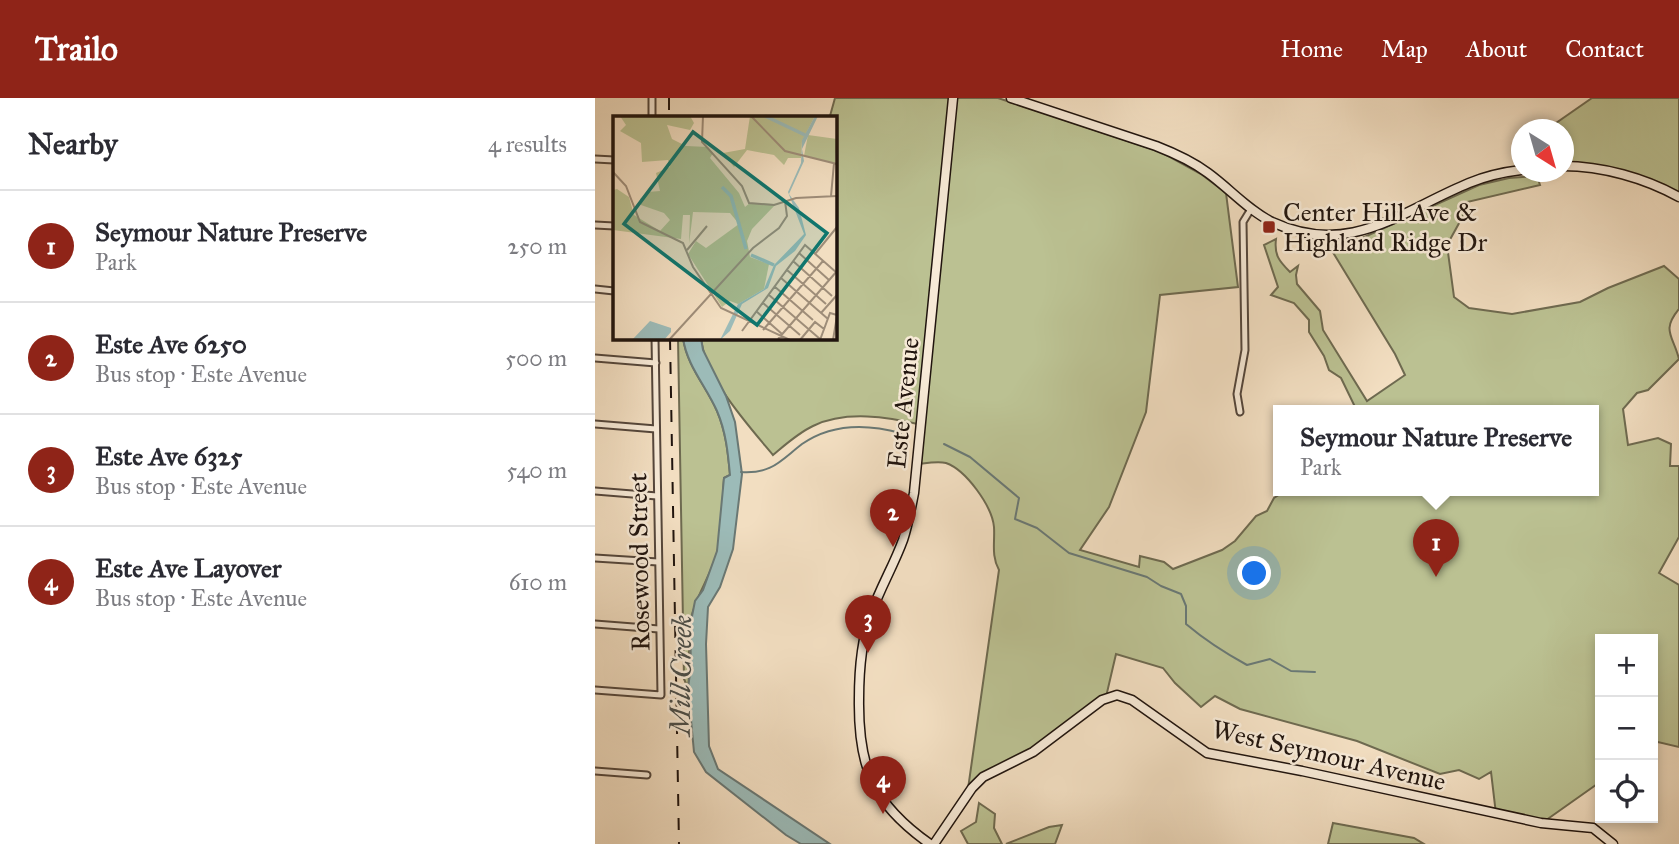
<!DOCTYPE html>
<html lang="en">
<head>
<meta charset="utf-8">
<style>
  body { margin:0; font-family:"IM FELL Great Primer",serif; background:#f2f2f3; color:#2b2b33 }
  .controls { position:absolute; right:21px; bottom:21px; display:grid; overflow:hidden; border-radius:0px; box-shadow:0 4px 10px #0003 }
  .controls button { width:63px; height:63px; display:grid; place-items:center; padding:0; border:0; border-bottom:2px solid #e1e1e2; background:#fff; color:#2b2b33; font:35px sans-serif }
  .compass { position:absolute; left:916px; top:21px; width:63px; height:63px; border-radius:50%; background:#fff; box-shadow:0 4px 10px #0003; rotate:143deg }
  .you { position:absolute; left:660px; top:476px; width:24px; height:24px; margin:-18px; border:5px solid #fff; border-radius:50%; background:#1a73e8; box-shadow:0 0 0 10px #1a73e833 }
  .badge { display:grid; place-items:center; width:46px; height:46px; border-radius:50%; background:#8f2418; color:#fff; font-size:23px; font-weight:700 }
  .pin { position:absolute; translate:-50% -58px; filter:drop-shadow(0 2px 4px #0008) }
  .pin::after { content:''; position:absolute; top:37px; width:24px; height:21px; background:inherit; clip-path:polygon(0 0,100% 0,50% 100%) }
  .popup { position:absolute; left:678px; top:307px; width:326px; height:91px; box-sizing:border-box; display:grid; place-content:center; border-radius:0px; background:#fff; filter:drop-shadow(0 2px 5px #0005); font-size:23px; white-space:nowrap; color:#7c7c81 }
  .popup b { font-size:26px; color:#2b2b33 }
  .popup::after { content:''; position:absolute; left:50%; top:100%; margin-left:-14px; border:14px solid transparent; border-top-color:#fff }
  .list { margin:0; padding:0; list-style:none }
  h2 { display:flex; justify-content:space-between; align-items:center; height:91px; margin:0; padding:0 28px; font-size:30px }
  h2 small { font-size:23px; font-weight:400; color:#7c7c81 }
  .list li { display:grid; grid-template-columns:46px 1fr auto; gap:21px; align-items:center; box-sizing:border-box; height:112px; padding:0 28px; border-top:2px solid #e1e1e2 }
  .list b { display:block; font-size:26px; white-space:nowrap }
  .list p { margin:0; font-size:23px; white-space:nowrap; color:#7c7c81 }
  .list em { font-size:23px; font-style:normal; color:#7c7c81 }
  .icon { flex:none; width:38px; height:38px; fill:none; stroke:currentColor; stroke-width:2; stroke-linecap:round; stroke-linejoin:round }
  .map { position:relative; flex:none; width:1084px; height:746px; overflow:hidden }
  header { display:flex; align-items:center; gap:42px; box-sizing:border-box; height:98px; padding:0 35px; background:#8f2418; color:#fff }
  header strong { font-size:33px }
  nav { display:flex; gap:38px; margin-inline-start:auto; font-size:24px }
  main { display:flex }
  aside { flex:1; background:#fff }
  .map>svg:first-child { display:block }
</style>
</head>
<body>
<header>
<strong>Trailo</strong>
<nav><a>Home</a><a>Map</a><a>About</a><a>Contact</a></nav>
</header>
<main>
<aside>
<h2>Nearby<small>4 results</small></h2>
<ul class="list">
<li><span class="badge">1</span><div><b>Seymour Nature Preserve</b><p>Park</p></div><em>250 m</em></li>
<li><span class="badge">2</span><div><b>Este Ave 6250</b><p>Bus stop · Este Avenue</p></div><em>500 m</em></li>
<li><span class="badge">3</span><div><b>Este Ave 6325</b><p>Bus stop · Este Avenue</p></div><em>540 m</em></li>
<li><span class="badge">4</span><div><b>Este Ave Layover</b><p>Bus stop · Este Avenue</p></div><em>610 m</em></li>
</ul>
</aside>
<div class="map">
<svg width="1084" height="746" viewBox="0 0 1084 746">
  <rect width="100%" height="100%" fill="#f2dec1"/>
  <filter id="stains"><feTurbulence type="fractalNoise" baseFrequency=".00286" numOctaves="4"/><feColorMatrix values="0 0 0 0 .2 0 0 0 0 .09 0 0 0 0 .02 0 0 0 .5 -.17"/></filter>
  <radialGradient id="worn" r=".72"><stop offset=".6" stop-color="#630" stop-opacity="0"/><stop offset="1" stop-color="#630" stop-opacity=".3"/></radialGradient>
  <g fill="#bbc192" stroke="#6e6a50" stroke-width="2">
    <path d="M240,0H403L566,54L606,76L631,95L643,189L565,197L551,314L514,409L485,452L544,469L545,458L569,464L578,471L627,452L640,443L661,418L672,413L679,400L690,393H998V313H762L746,280L734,272L729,258L714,234V222L699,205L676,197L683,189L669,147L681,141C679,157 684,163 695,174L703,168L701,177L702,186L725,213L728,232L772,303L810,277L800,256L731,143L765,141L884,87L914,80L942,78L945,87L872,104L868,118L852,147L859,199L874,210L917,216L985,204L1013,190L1069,168L1084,181V211C1066,233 1078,237 1084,261L1053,292L1042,295L1028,311L1033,347L1063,340L1076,346L1075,368H1084V439L1064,475L1084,487V649L1063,644L1058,647V541H1005V684L947,725L901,716L896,674L884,681L864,672L845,676L762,643L645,611L620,598L606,609L580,585L568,570L521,556L511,599L457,641L396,674L372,698L404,472C396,457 400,445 399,429C397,408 371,372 351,365C343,363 332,365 323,366L327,327C293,319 251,312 218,328C203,335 190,347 178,357C153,327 110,280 106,240H240V19H230L235,18Z"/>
    <path d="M997,0H1084V99L1043,81L969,68L968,32H951Z"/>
    <path d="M83,240H88C92,268 111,288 122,313C131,334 133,355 135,377L129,380C127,404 128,432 122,455C115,480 99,500 95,525C92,546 96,569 93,590L89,581Z"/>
    <path d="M384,705L400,716L399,730L407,746H373L366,733L381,724Z"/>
    <path d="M738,725L819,740L829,746H733Z"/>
    <path d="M467,727L460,746H411L454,729Z"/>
  </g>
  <path fill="#9cbbb8" stroke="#6a7874" stroke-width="2" d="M88,240H106L108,252L131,298L140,324L147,376L138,451L125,489L113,509L111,546L114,648L123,671L235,746H206L191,737L111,674L99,654L93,590L96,568L95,528L100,503L108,492L122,453L129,380L135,377C133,355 131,334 122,313C111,288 92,268 88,240Z"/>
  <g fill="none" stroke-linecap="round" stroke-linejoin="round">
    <g stroke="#6a7874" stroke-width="2">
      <path d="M349,346L375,359L424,400L420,421L442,430L474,455L552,479L566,488L586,496L591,508V526C610,542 630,555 652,567L675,561L696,573L720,574"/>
      <path d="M146,374C177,376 185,363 207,346C237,325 273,326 306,335"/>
    </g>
    <defs>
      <g id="street">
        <path d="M57,0V19"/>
        <path d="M0,61L19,62"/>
        <path d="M0,127L19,128"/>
        <path d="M0,191L19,193"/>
        <path d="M0,260L61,265"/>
        <path d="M645,314L642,296L650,252L648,124L656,111"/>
        <path d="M0,326L61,331"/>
        <path d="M0,393L62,398"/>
        <path d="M0,460L63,464"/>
        <path d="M0,526L64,531"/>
        <path d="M0,592L66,597L60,240"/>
        <path d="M0,673L52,677"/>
      </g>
      <g id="secondary">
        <path d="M416,0L561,48C579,55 597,63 613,75C635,91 653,112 677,124C755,160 806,113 874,85C891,78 909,74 926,72"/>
        <path d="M968,68C1007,68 1050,80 1084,99"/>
        <path d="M335,746C278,706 263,670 264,601C264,572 266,543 276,516C285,490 299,467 308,442C313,427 316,410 319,395L358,0"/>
        <path d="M339,746L377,690L388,679L438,654L507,602L522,597L537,602L612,655L707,673L946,725L998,730L1018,746"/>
      </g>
    </defs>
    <use href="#street" stroke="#54463b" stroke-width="9"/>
    <use href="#secondary" stroke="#20140e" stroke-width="11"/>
    <use href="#street" stroke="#f7ead7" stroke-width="5"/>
    <use href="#secondary" stroke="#f7ead7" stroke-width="8"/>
    <g stroke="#20140e" stroke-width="2" stroke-dasharray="12 12" stroke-linecap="butt">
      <path d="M74,0V19"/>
      <path d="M75,240L84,746"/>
    </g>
  </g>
  <rect fill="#8f2418" stroke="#f7ead7" stroke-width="2.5" x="667" y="122" width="14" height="14" rx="3.5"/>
  <g text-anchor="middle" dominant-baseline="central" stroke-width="5" stroke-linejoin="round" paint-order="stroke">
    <g font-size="26" fill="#20140e" stroke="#f7ead7" text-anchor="start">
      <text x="688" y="114">Center Hill Ave &amp;<tspan x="688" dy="30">Highland Ridge Dr</tspan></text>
    </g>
    <g font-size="26" fill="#20140e" stroke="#f7ead7">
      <text transform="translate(308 305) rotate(-84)">Este Avenue</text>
      <text transform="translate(44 464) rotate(-91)">Rosewood Street</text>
      <text transform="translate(734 657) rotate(13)">West Seymour Avenue</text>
    </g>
    <g font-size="28" font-style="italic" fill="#4b4e4a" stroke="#f7ead7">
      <text transform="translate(86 577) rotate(-89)">Mill Creek</text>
    </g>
  </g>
  <g transform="translate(18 18)">
    <rect width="224" height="224" fill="#f2dec1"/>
    <path d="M7,0H77L81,7L77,14L54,9L59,23L73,30L95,31L100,37L97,42L126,77L132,91L137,87L163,88L139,113L134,125L137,141L156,148L151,173L125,188L117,185L109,191L75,138L83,125L93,132L126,108L117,97L80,96L76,128L77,99H70L68,123L0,114V74L4,73L16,81L21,99L47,115L57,104L51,97L28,89L27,83L35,76L47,75L43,57L57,51L55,44L29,46L28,27L7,15L13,9ZM137,0H202L189,25L188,42H175L171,49L161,39L134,34L121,51L110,37L132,33ZM195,19L224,23L222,47L191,40Z" fill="#bbc192"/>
    <path d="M202,0H205L189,33L191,45L176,78L186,92L193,119L182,135L163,150L155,172L129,188L117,215L107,224L125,188L151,173L161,149L191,118L175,76L188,47L189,24ZM37,205L58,212V216L51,224H19Z" fill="#9cbbb8"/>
    <path fill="none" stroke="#9cbbb8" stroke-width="3.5" d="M152,0L192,19M109,71L118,80L133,133M138,139L161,149"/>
    <path fill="none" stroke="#9e8d79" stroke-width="2" d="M90,0L89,26L129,70L136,87L161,89L183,82L224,80M138,0L172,35L224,48M0,56L13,70L27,106L70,127L80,151L108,192L177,224M218,80L221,47M74,134L94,110M186,137L216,164M202,138L224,111M180,145L219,180M174,154L213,188M168,162L215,203M161,170L200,204M156,179L207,223M150,187L187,219M143,195L169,218M208,197L224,179M150,214L210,145M129,215L192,129L224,157M165,223L224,155M56,224L140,132L166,112L174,100L172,85M187,224L202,206L211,213M207,224L217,197L224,199M220,224L224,200"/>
    <path fill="#0f766e" fill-opacity="0.15" stroke="#0f766e" stroke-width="3.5" d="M80,16L214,117L144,209L11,108Z"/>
    <rect width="224" height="224" fill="none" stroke="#20140e" stroke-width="3.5"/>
  </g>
  <rect width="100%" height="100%" filter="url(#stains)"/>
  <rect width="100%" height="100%" fill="url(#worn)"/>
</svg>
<div class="controls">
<button>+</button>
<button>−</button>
<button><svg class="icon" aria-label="locate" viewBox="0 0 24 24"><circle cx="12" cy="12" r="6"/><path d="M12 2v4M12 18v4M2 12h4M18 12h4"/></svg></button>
</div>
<svg class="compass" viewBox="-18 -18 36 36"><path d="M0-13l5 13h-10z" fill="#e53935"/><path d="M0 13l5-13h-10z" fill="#7c7c81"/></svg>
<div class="you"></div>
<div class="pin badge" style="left:841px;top:479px">1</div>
<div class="popup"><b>Seymour Nature Preserve</b>Park</div>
<div class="pin badge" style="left:298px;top:449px">2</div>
<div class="pin badge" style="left:273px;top:555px">3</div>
<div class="pin badge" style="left:288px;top:716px">4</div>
</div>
</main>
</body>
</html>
